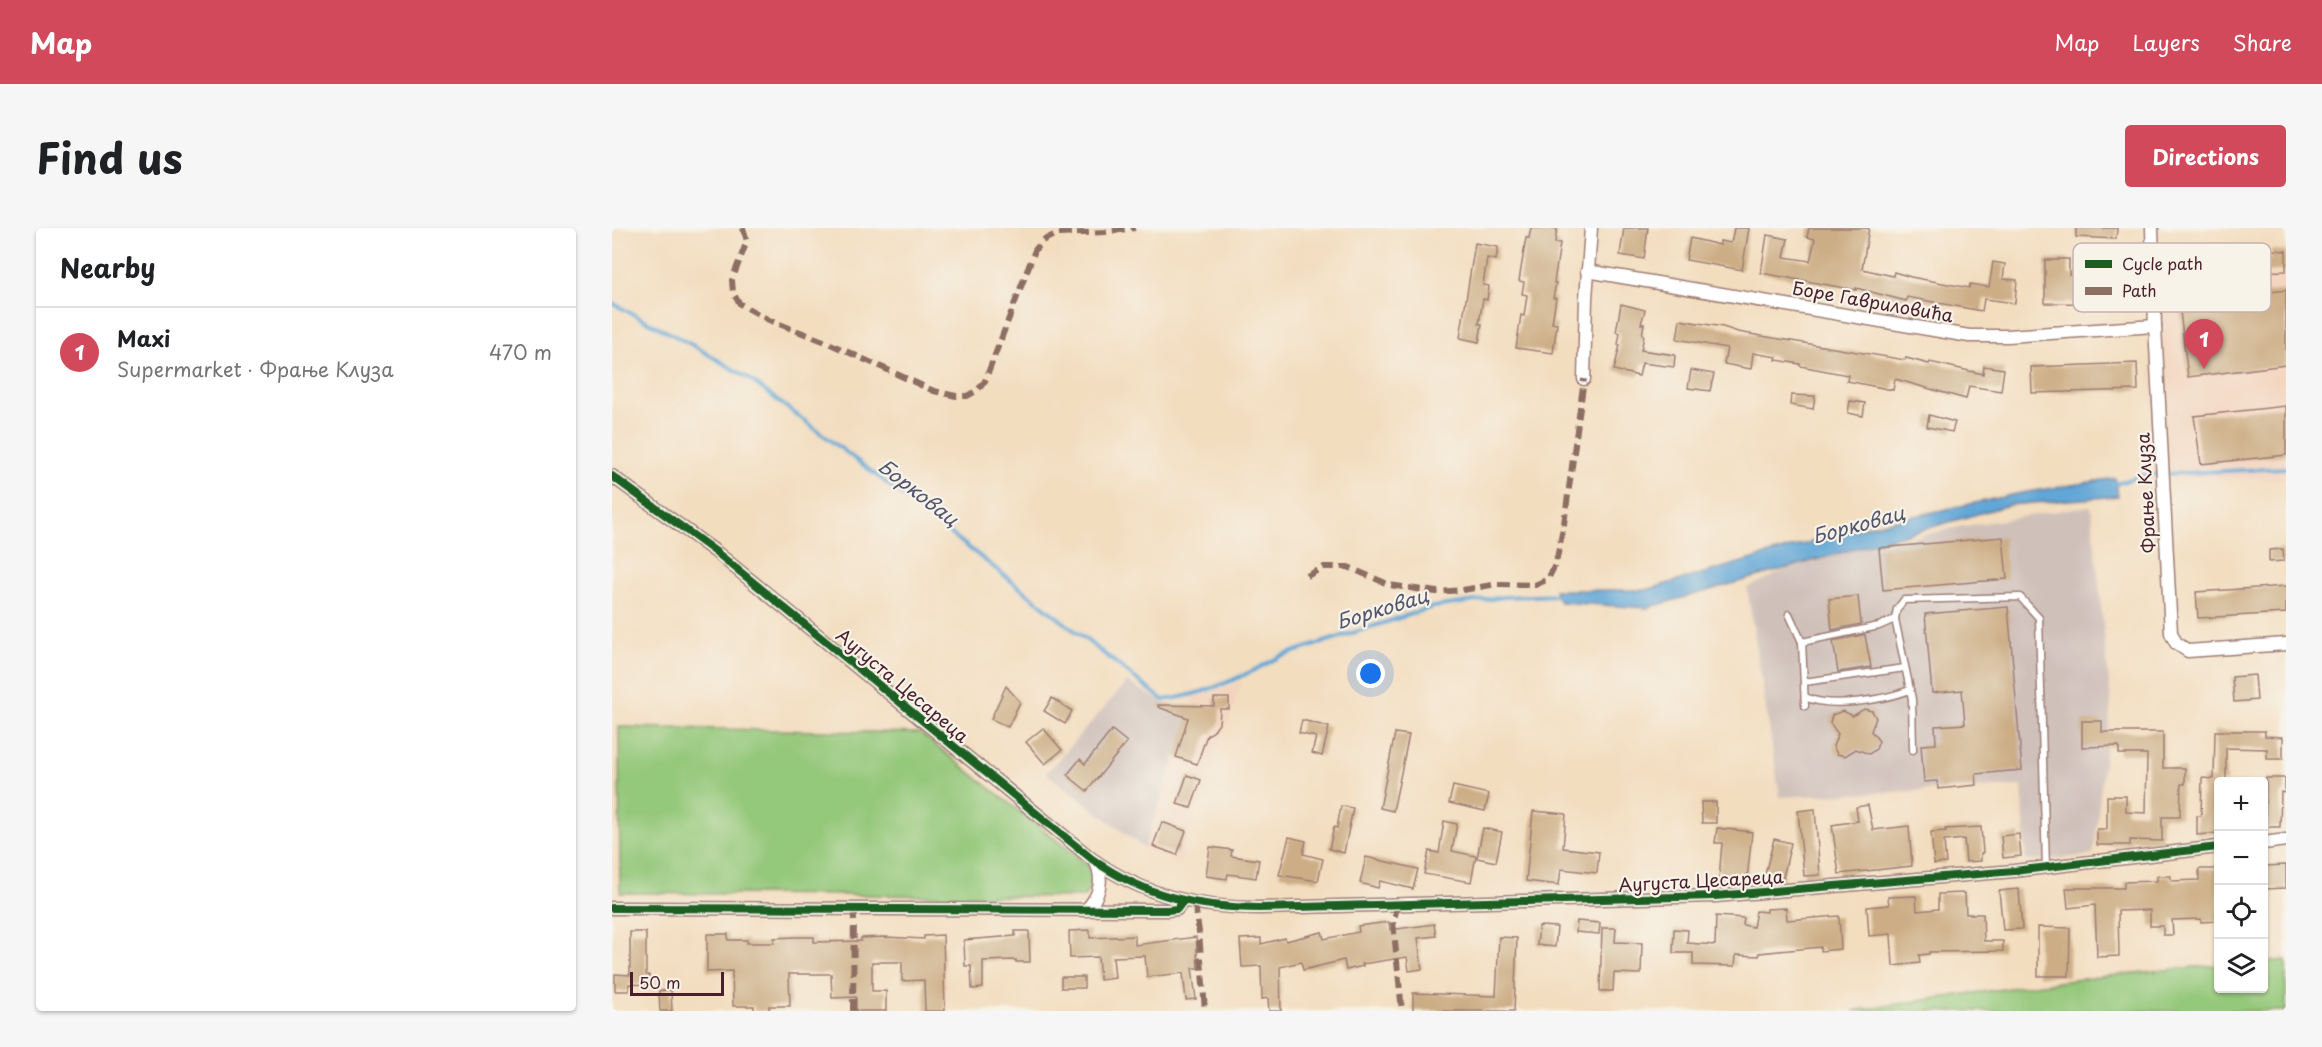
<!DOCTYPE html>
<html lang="en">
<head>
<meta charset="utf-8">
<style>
  body { margin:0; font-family:"Playpen Sans",sans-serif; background:#f6f6f6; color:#202124 }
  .controls { position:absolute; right:18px; bottom:18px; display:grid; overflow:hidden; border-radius:6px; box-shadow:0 2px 4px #0004 }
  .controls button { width:54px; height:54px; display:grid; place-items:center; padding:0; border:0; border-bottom:2px solid #e0e0e0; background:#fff; color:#202124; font:30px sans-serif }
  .scale { position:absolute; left:18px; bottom:15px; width:94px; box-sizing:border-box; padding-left:6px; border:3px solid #4a1f2b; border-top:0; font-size:16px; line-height:21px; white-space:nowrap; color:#4a1f2b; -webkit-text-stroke:4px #f7f3e8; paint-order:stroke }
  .you { position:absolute; left:759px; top:446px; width:21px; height:21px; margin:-15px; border:4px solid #fff; border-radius:50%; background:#1a73e8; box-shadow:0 0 0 9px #1a73e833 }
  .badge { display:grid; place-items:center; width:39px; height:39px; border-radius:50%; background:#d1495b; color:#fff; font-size:20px; font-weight:700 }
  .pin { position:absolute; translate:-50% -50px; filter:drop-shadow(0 2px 3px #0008) }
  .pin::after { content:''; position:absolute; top:32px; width:21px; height:18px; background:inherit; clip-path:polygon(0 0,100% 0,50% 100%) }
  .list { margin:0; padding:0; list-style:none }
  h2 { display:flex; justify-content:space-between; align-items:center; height:78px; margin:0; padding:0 24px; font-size:26px }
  h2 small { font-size:20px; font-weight:400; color:#757577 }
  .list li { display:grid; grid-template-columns:39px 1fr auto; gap:18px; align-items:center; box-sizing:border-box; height:90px; padding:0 24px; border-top:2px solid #e0e0e0 }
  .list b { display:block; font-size:22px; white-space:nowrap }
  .list p { margin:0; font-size:20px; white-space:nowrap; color:#757577 }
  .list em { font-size:20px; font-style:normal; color:#757577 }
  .icon { flex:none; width:33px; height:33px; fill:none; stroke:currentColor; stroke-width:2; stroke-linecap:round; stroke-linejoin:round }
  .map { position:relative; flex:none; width:1674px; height:783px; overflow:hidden; border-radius:6px }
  header { display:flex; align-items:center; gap:36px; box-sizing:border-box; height:84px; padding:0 30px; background:#d1495b; color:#fff }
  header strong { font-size:28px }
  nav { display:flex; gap:33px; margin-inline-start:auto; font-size:21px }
  .intro { display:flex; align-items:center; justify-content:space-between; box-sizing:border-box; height:144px; padding:0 36px }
  h1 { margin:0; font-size:42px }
  .button { padding:15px 27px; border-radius:6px; background:#d1495b; color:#fff; font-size:21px; font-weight:700 }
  main { display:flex; gap:36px; padding:0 36px }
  aside { flex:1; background:#fff; border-radius:6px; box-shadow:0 2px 4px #0004 }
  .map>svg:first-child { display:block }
</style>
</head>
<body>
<header>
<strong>Map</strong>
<nav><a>Map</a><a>Layers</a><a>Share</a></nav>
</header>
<div class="intro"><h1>Find us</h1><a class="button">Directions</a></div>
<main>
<aside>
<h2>Nearby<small></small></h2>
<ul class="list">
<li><span class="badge">1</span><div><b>Maxi</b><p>Supermarket · Фрање Клуза</p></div><em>470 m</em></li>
</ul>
</aside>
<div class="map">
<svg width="1674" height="783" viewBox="0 0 1674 783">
  <rect width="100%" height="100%" fill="#f7f3e8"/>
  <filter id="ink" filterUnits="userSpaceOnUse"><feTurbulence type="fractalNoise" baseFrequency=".0167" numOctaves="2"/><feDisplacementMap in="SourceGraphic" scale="12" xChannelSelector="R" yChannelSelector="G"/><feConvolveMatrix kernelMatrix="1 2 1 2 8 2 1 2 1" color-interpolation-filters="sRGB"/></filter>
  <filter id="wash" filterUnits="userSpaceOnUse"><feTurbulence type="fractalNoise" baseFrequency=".008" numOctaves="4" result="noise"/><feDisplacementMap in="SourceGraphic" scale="24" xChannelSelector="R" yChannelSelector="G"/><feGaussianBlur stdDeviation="1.35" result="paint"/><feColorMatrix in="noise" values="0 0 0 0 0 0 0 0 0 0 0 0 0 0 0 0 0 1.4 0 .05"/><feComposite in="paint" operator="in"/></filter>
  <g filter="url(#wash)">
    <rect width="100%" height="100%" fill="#f3ddbf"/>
    <g fill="#f3d4be">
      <path d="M1536,45L1674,48V251H1550L1540,200Z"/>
      <path d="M631,454L604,526L567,639L532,620L581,478L580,470Z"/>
    </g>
    <g fill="#cfc0ba">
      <path d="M1479,278L1499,475L1481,627L1414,633L1410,558L1168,569L1135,360L1191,334L1347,299Z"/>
      <path d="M515,454L554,476L581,478L532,620L434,545Z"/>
    </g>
    <g fill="#94c87a" stroke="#6f7452" stroke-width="1.5">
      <path d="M7,499L308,505L476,637L480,656L472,669L8,665Z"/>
      <path d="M1674,732V783H1241C1363,764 1484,747 1606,737V760H1652V734Z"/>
    </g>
    <path fill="#60a6d6" stroke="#556280" stroke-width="1.5" d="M1503,250L1506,268L1397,277L1035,380L948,374L942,362H1034L1247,300L1409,265Z"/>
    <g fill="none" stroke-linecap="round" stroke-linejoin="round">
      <g stroke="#60a6d6" stroke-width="4">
        <path d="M0,75L84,119L136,150L268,250L551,472C590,468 635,447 669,428L821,379L892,369L947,367"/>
        <path d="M1499,257L1533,247L1674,240"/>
      </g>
    </g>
    <g id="blocks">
      <g fill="#ccad85">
        <path d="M919,0H945L943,15H948L942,55H944L941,70H944L940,95L945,96L941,125L904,120L909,87L912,88L915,67L910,66L912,54L907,53L914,10H917Z"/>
        <path d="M1012,0H1036L1032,31L1008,27Z"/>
        <path d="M1122,0H1137L1130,42L1074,32L1078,10L1108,17V13L1119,15Z"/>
        <path d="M1197,0H1257L1250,41L1281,48L1282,44L1299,49L1357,60L1358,56L1377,59L1381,34L1393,36L1391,51L1405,52L1403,75L1372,71L1370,83L1295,69L1294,73L1244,60V62L1149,45L1155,7L1176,11L1172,29L1198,33L1203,11L1195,9Z"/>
        <path d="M1464,0H1505L1504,11L1464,9Z"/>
        <path d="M863,15L886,19L884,32L875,30L871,57L877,58L875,72L871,71L867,96H870L867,114L848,110Z"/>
        <path d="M1659,22L1674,23V43L1641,44V32H1659Z"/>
        <path d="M1446,31H1457V47L1525,44L1526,76L1433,75V32H1446Z"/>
        <path d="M1674,62V137L1576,149L1567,75Z"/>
        <path d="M1009,76L1033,82L1029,96H1032L1030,107L1032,108L1029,122L1063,127L1062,139L1030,135L1027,148L1002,142L1008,117H1006L1008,105L1004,104Z"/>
        <path d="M1068,92L1111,99L1126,104L1293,132L1294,130L1317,136L1318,134L1371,146L1372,138L1392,141L1389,163L1357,158L1354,171L1283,151L1281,162L1235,153L1236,147L1188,138V136L1164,132L1165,129L1141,125L1139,141L1112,136L1115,120L1065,111Z"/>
        <path d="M1525,135L1526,162L1420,165L1419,139Z"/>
        <path d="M1079,142L1102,146L1098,163L1076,160Z"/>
        <path d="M1179,167L1203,168L1201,181L1178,177Z"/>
        <path d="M1238,173L1253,175L1251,188L1236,185Z"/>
        <path d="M1674,178V227L1589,236L1582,188Z"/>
        <path d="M1317,187L1343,194L1340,204L1315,199Z"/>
        <path d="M1391,309L1395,351L1271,362L1267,320Z"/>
        <path d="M1671,321L1672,333L1657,334V322Z"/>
        <path d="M1674,358V385L1586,390L1584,364Z"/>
        <path d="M1246,368L1249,396L1220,402L1217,371Z"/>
        <path d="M1396,379L1410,542L1364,546L1365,557L1326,561L1325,553L1312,554L1309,517L1324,516L1323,498L1353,496L1350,462L1320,465L1313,386Z"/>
        <path d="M1250,407H1253L1259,439L1226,444L1221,413Z"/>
        <path d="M1643,447L1645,472L1622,474L1620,449Z"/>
        <path d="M394,458L408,474L396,499L379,491Z"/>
        <path d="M440,470L460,483L453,496L432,483Z"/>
        <path d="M602,470H617V481H608L607,496L601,504L595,507L585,536L564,529L576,490L546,479V477L602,478Z"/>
        <path d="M1252,481L1260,483L1264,490L1259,503L1267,513L1264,521L1257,526L1244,521L1233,528L1225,526L1221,518L1226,506L1218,495L1220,487L1231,483L1241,488Z"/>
        <path d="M690,492L717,499L710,528L700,525L704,509L687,505Z"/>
        <path d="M1470,493H1490V504H1551V540H1573V556H1569L1568,589H1550V613L1518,612V617H1485V601H1495V568H1514V584L1534,585L1535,526H1507V518L1470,519Z"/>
        <path d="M431,500L450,522L433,536L414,514Z"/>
        <path d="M500,502L515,514L475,563L455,547L468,531L473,536Z"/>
        <path d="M1603,503H1653V508L1671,509V531H1655V521L1614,520V554H1606V605L1585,607V588H1589L1590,550L1602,551Z"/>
        <path d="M783,505L797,507L781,583L768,580Z"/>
        <path d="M575,547L589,552L579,580L565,576Z"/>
        <path d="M1654,550H1673V565L1669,564L1668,599H1653Z"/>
        <path d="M841,558L877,566L873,583L837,575Z"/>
        <path d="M1089,574H1104V595H1090Z"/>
        <path d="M1256,577L1261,602L1297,598L1300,638L1227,646L1220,597L1246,593L1244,579Z"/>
        <path d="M729,578L741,580L732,625L717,621L722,599L725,600Z"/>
        <path d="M1203,581L1208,647L1192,648L1186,583Z"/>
        <path d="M921,583L954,586L951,620L987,624L985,645L949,641L947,657L914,653Z"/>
        <path d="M832,593L845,596L840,623L864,628L859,654L812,646L817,623L827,625Z"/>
        <path d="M550,594L574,603L565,627L541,618Z"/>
        <path d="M1369,599L1371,625H1369V633L1354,634L1352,611L1332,613L1334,635L1322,636L1319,604L1334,603L1333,601Z"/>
        <path d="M871,600L890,604L884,634L865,630Z"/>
        <path d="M1105,600L1140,604L1135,652L1107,650L1110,615H1103Z"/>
        <path d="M1407,606L1409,628L1391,630L1389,608Z"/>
        <path d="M677,609L694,613L691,626L711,631L706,653L667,647Z"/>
        <path d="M1162,611L1179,615L1170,654L1152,650Z"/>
        <path d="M598,619L620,622L619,628L647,632L644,650L616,646L615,651L594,648Z"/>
        <path d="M754,629L806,641L801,661L768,653L766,660L748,655Z"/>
        <path d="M1674,637V660L1652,661V638Z"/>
        <path d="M1587,641H1606V693L1589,694V691L1560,692L1561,707H1551V698H1538V682L1506,683L1507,728L1485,729L1483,677L1456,680L1454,660H1512V654L1545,653V648H1559V653L1587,652Z"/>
        <path d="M1407,661L1410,701L1391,702L1387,663Z"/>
        <path d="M1353,665L1354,686H1371L1372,713H1391V723L1317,724V726L1307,727L1308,735L1281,738L1279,706L1257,708L1255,679L1277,677L1276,669L1304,668L1305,683L1326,681V666Z"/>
        <path d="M1174,680L1175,692L1227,688L1229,721L1209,723V719L1147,725V728L1124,727L1123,738L1081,737V725H1061L1062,701L1076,702L1075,715L1103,717L1104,688L1132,690L1131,697L1141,699L1144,683L1155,684V681Z"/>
        <path d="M965,693L988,695L987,706L964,704Z"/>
        <path d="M777,694L778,702L822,696L824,708L806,710L810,741L797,743L795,729L750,736L751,738L734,742L732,732L691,742L689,734L668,739L669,783H657L656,770L650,771L649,738L630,739L628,711L649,710V716L673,710L674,713L710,704L712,711L747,704L746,698Z"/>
        <path d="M927,698L945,699L943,719L925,717Z"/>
        <path d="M1426,699L1458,700L1457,748H1426Z"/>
        <path d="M990,700H1004L1003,714L1030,715L1029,746L1002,745L1001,763H988Z"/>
        <path d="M478,702V710L523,708V717L584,709L586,740H580L584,771L574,772L571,745L535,749L533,728L501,729L503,750L488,752L486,729L458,730L457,703Z"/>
        <path d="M403,703H417L418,734H404V732L371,733V760L360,761L359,738H353L352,712L403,708Z"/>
        <path d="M18,704H34V747H37V757L17,756V763H3V746L18,747Z"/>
        <path d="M95,706H116V712H135V715H162V710L183,709H202V714L249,713V710L273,709L312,711V708L331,707L333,783H313L312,752L290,753V734H260V763H274V783H244V769L220,770L219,746H177L178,778H157V783H142V778H121L120,743L95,744Z"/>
        <path d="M887,709L905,710L902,783H801V765L884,768Z"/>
        <rect x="449" y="749" width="23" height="11"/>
        <path d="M59,762L60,783H48L47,763Z"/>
      </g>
    </g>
  </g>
  <g filter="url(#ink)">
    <use href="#blocks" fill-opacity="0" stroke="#9e7e75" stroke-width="1.5"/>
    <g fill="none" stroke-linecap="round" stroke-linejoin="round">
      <defs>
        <g id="service">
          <path d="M1177,386L1190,414L1193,478"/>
          <path d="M1190,414L1267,398L1283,391"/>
          <path d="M1192,454L1293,440"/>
          <path d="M1193,469C1219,481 1271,472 1298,462"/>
          <path d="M1301,522L1300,471L1283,391L1285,381L1292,372L1408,369L1427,390L1434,639"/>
        </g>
        <g id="minor">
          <path d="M1540,0L1543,98L1559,405L1564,415L1576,423L1674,416"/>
          <path d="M975,43L1357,108H1396L1543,98"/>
          <path d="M972,151L974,71L979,0"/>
          <path d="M0,248L104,324L480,631C532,668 586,680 648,680L1103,668L1402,643L1606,619"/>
          <path d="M1652,615L1674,612"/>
          <path d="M0,680L555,682L565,681L571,673"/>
          <path d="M474,682C487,669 492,652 484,634"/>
        </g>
      </defs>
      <use href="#service" stroke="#9e7e75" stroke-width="9"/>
      <use href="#minor" stroke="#9e7e75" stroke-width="15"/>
      <use href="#service" stroke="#fff" stroke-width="6"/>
      <use href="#minor" stroke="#fff" stroke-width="12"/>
      <g stroke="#8d6e63" stroke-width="6" stroke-dasharray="12 6" stroke-linecap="butt">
        <path d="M131,0L135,13L120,52L121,65L128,76L157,92L214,114L322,163L344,168H355L366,162L373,153L423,22L430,13L444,6L493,4L523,0"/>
        <path d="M695,348L712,339H736L778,357L824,364L851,362L885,356L923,357L936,351L944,335L952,296L972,151"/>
        <path d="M583,676L587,704L593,783"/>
        <path d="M786,677L781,694L790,783"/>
        <path d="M241,783L242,681"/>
      </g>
      <defs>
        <g id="cycleway">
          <path d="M0,248L104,324L480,631C532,668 586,680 648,680L1103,668L1402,643L1606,619"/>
          <path d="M0,680L555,682L565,681L571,673"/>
        </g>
      </defs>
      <use href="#cycleway" stroke="#f7f3e8" stroke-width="11"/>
      <use href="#cycleway" stroke="#1b5e20" stroke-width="8"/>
    </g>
  </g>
  <g text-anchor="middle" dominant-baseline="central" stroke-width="4.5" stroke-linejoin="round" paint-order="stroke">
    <g font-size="18" fill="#4a1f2b" stroke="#f7f3e8">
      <text transform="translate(1261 73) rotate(10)">Боре Гавриловића</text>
      <text transform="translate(1533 265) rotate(-93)">Фрање Клуза</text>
      <text transform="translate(291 457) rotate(40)">Аугуста Цесареца</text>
      <text transform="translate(1089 652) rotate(-3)">Аугуста Цесареца</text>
    </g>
    <g font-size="20" font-style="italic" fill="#53556f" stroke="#f7f3e8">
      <text transform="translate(307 264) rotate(38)">Борковац</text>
      <text transform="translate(1246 296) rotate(-15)">Борковац</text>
      <text transform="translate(770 380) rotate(-17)">Борковац</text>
    </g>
  </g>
  <rect x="1461" y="15" width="198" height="69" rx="9" fill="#f7f3e8" stroke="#c3b3af" stroke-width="1.5"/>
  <rect x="1473" y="32" width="27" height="8" fill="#1b5e20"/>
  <rect x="1473" y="59" width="27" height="8" fill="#8d6e63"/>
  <g font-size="16" fill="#4a1f2b">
    <text x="1510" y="42">Cycle path</text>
    <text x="1510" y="69">Path</text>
  </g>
</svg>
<div class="controls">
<button>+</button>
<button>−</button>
<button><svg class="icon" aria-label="locate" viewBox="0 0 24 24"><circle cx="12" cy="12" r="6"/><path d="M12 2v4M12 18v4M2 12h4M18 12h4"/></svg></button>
<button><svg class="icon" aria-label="layers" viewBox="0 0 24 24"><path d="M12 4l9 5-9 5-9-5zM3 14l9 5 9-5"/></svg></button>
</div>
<div class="scale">50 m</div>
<div class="you"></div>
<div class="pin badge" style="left:1592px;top:141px">1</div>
</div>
</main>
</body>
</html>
